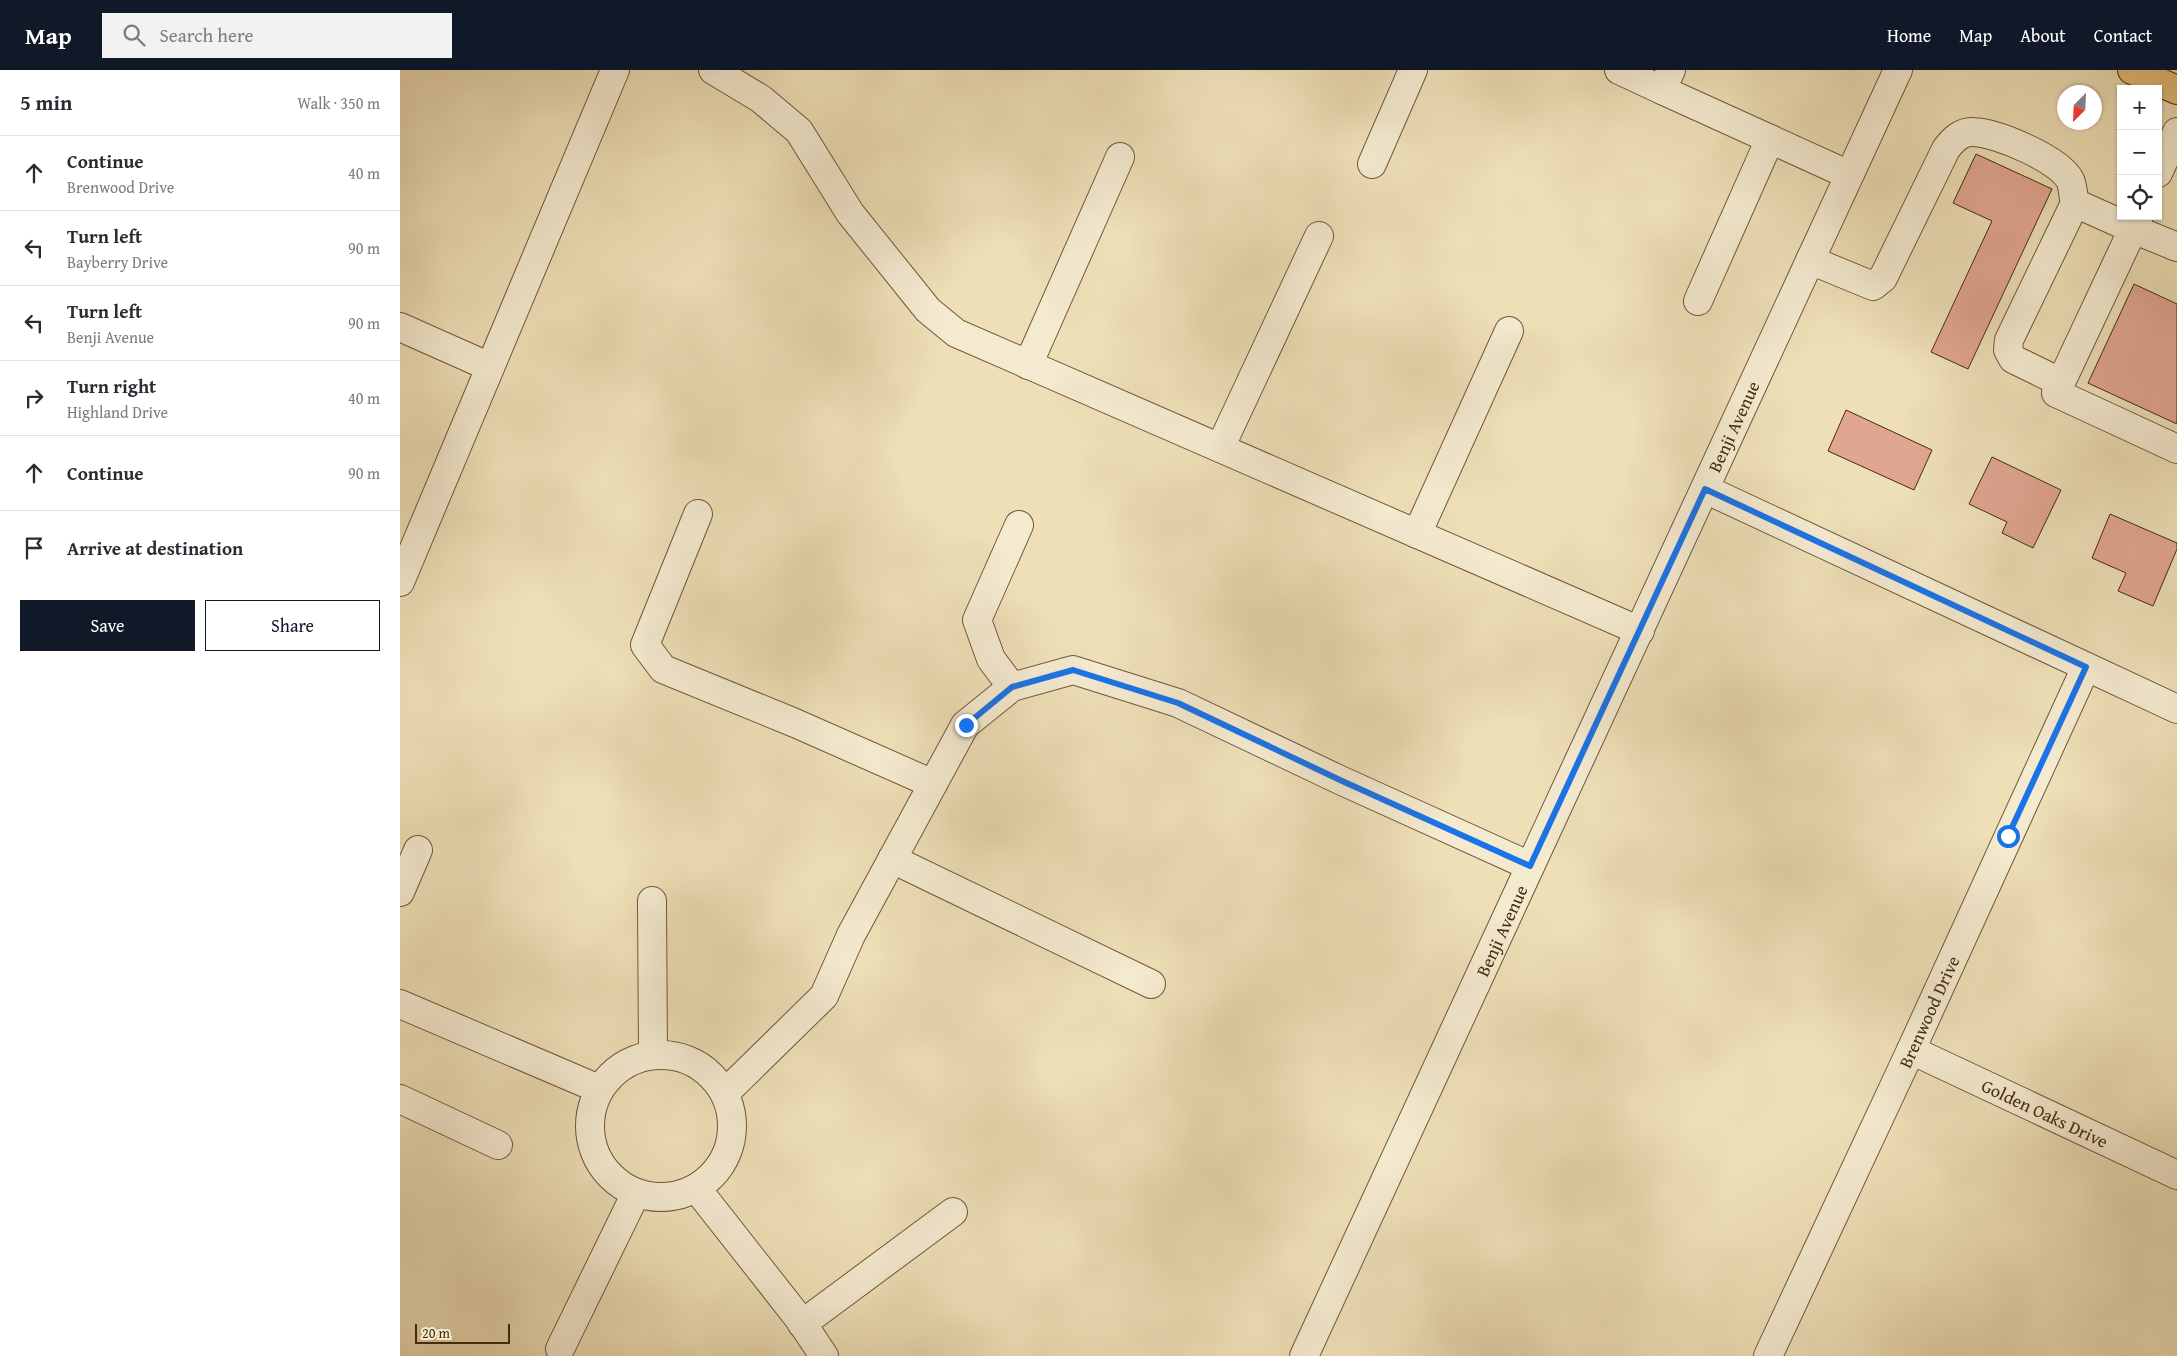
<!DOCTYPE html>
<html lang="en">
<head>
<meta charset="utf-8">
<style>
  body { margin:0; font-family:"Gentium Book Plus",serif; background:#f2f2f3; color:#2b2b33 }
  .controls { position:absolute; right:15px; top:15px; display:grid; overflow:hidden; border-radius:0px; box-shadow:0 1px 4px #0004 }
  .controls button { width:45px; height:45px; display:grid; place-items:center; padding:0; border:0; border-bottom:1px solid #e1e1e2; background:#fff; color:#2b2b33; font:25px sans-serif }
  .compass { position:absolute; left:1657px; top:15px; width:45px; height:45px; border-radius:50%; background:#fff; box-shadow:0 1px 4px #0004; rotate:204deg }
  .scale { position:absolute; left:15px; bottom:12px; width:95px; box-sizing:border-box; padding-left:5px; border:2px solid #462b0c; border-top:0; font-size:14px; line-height:18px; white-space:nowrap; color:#462b0c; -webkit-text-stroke:4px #f4ead0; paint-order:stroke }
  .stop { position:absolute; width:15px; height:15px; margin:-11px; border:4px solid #1a73e8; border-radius:50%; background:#fff }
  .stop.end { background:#1a73e8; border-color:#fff; box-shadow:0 1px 5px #0008 }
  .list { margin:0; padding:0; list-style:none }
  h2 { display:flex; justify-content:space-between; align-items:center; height:65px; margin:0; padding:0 20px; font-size:21px }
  h2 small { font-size:16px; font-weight:400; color:#7c7c81 }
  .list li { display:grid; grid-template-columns:32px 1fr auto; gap:15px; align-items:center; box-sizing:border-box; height:75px; padding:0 20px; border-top:1px solid #e1e1e2 }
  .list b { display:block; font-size:19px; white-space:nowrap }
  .list p { margin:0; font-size:16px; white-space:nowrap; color:#7c7c81 }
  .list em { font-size:16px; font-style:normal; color:#7c7c81 }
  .actions { display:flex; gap:10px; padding:15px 20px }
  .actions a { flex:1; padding:11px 0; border:1px solid #111827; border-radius:0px; text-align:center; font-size:18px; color:#111827 }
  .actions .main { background:#111827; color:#fff }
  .icon { flex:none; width:28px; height:28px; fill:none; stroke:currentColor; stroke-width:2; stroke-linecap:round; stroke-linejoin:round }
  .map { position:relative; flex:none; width:1777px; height:1286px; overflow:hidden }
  header { display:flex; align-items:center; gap:30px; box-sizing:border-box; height:70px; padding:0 25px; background:#111827; color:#fff }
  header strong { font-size:24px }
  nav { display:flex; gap:28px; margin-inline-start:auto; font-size:18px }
  .search { width:350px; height:45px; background:#f2f2f3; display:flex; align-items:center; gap:12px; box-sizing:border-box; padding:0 18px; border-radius:0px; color:#7c7c81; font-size:19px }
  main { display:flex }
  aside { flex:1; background:#fff }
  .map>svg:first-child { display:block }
</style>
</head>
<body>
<header>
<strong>Map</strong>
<div class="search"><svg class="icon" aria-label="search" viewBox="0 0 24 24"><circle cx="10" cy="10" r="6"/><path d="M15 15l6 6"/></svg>Search here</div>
<nav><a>Home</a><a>Map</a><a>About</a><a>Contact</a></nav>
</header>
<main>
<aside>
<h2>5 min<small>Walk · 350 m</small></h2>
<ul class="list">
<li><svg class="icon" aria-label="ahead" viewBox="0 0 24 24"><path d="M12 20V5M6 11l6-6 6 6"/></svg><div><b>Continue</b><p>Brenwood Drive</p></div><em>40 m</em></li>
<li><svg class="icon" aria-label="left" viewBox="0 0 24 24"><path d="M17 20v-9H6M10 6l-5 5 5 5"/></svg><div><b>Turn left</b><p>Bayberry Drive</p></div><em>90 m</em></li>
<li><svg class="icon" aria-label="left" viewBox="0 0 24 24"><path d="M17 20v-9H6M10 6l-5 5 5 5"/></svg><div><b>Turn left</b><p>Benji Avenue</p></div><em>90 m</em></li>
<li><svg class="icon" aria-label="right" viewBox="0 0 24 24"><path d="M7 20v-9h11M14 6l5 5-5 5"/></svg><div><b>Turn right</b><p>Highland Drive</p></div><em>40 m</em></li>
<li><svg class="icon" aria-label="ahead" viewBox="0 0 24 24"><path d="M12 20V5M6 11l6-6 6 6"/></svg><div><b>Continue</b></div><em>90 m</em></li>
<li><svg class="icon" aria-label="arrive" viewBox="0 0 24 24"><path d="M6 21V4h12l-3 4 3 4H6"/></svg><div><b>Arrive at destination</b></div></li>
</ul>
<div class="actions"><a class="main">Save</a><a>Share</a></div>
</aside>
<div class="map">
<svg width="1777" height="1286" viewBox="0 0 1777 1286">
  <rect width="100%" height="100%" fill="#eedfb7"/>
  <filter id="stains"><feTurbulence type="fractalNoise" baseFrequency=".004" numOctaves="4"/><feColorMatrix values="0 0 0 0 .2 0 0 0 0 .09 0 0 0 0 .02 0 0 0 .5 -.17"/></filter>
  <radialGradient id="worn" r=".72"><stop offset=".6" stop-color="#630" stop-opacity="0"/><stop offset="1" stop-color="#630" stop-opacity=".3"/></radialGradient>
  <g fill="#e0a691" stroke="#462b0c">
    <path d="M1576,84L1652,119L1568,299L1531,282L1592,151L1553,133Z"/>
    <path d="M1734,214L1777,234V354L1688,313Z"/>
    <path d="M1446,340L1532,380L1514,420L1428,381Z"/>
    <path d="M1592,387L1661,420L1633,478L1602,463L1607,452L1569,434Z"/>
    <path d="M1710,444L1777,473V479L1753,536L1718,521L1726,503L1692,488Z"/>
  </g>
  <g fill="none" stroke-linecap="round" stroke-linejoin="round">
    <defs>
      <g id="minor">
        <path d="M313,0L361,29L399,61L450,143L528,240L556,263L1240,561"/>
        <path d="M1219,0L1262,20"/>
        <path d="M1271,0L1262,20L1370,69L1298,231"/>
        <path d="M1370,69L1449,105"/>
        <path d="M972,94L1013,0"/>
        <path d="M1758,103L1777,62"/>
        <path d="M1777,177L1733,159L1656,323L1777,379"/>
        <path d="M1410,190L1473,216L1483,208L1546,79C1553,70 1561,61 1574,62C1597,63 1659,89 1670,110C1673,116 1673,126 1675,133L1733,159L1739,146"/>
        <path d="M0,257L90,297"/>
        <path d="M628,295L720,87"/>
        <path d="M1660,312L1613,289L1608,280L1609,270L1675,133"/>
        <path d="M820,378L919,166"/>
        <path d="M1305,419L1777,639"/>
        <path d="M298,444L245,575L263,599L395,653L533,714"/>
        <path d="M1017,464L1109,261"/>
        <path d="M0,512L215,0"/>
        <path d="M612,617L591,589L577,550L619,455"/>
        <path d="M492,789L751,914"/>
        <path d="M0,822L18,780"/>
        <path d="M252,831L253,985"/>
        <path d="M0,934L199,1019"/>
        <path id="s1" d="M1511,980L1777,1105"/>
        <circle cx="261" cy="1056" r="71"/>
        <path d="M325,1023L424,926L451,865L565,655L612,617L673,600L778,633L940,710L1130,796"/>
        <path d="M0,1029L98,1075"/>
        <path d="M297,1119L400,1250L424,1286"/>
        <path d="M402,1254L553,1142"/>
        <path d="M160,1279L236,1123"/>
        <path id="s2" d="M904,1286C1104,858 1299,428 1498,0"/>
        <path id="s3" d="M1368,1286L1511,980L1686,597"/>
      </g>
      <path id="major" d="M1732,0L1777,20"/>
    </defs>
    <use href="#minor" stroke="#705837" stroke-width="30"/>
    <use href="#major" stroke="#462b0c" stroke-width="30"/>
    <use href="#minor" stroke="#f4ead0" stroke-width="28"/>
    <use href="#major" stroke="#e7c07c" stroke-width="28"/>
  </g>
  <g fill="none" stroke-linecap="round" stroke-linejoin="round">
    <path stroke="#1a73e8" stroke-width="6" d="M566,655L612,617L673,600L778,633L940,710L1130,796L1305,419L1686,597L1608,766"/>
  </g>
  <g text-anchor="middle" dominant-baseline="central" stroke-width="4" stroke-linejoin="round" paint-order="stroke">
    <g font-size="18" fill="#462b0c" stroke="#f4ead0">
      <text stroke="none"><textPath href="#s2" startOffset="1024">Benji Avenue</textPath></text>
      <text stroke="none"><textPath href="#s2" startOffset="469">Benji Avenue</textPath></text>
      <text stroke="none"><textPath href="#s3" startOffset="380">Brenwood Drive</textPath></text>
      <text stroke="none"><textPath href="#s1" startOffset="148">Golden Oaks Drive</textPath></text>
    </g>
  </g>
  <rect width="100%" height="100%" filter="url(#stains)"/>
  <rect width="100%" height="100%" fill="url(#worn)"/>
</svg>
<div class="controls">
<button>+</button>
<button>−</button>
<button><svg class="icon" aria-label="locate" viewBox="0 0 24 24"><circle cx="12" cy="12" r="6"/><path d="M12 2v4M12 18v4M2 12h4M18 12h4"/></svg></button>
</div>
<svg class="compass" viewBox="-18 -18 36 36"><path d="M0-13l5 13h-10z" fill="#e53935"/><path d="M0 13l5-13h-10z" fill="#7c7c81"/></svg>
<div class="scale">20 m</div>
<div class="stop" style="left:1608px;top:766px"></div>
<div class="stop end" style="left:566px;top:655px"></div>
</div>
</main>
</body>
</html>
